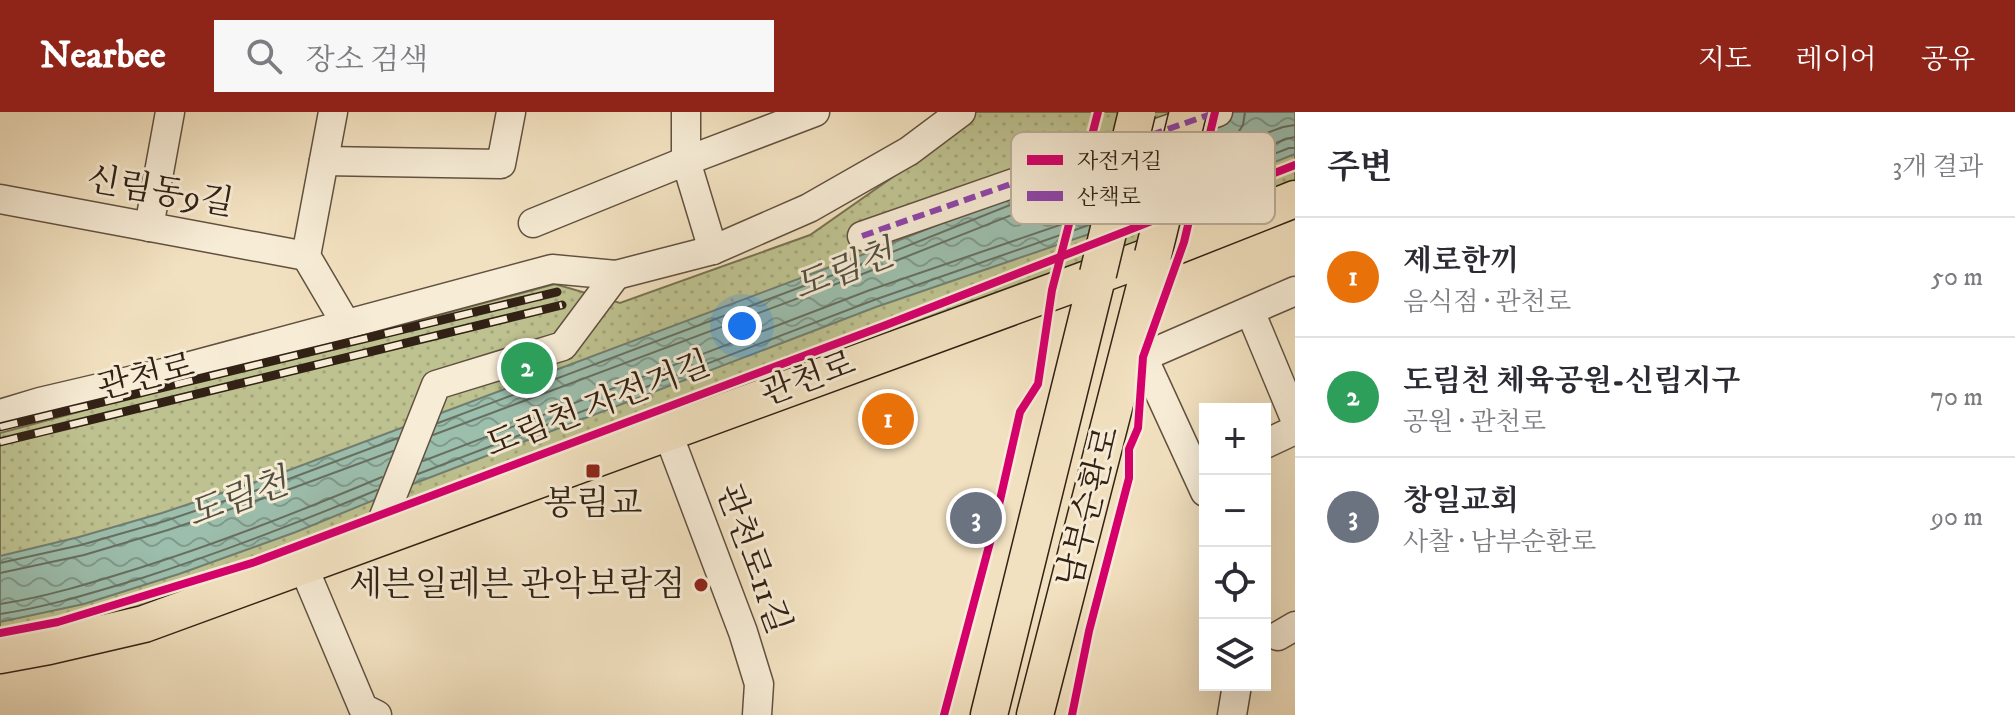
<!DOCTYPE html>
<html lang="ko">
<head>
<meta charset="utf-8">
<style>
  body { margin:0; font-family:"IM FELL DW Pica","Noto Serif KR",serif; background:#f7f7f7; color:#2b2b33 }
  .controls { position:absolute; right:24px; bottom:24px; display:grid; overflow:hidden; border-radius:0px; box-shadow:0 8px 32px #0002 }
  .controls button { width:72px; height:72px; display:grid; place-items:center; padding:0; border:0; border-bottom:2px solid #e1e1e2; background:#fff; color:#2b2b33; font:40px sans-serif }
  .you { position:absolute; left:742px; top:214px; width:28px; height:28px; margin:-20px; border:6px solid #fff; border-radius:50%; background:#1a73e8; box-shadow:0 0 0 12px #1a73e833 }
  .badge { display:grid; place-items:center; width:52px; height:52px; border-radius:50%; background:#8f2418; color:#fff; font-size:26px; font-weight:700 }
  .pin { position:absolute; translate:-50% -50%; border:4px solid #fff; box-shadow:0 2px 8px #0006 }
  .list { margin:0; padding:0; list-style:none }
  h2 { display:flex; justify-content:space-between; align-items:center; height:104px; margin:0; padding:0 32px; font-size:34px }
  h2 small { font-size:26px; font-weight:400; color:#7c7c81 }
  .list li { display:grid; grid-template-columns:52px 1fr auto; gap:24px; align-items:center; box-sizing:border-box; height:120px; padding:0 32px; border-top:2px solid #e1e1e2 }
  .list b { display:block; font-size:30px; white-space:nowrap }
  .list p { margin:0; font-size:26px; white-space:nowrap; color:#7c7c81 }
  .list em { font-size:26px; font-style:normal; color:#7c7c81 }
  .icon { flex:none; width:44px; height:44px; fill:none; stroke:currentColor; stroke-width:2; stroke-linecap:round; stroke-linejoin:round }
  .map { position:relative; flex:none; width:1295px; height:603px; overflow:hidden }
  header { display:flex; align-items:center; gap:48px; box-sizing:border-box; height:112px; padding:0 40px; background:#8f2418; color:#fff }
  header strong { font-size:38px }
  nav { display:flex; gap:44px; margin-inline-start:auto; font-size:28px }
  .search { width:560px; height:72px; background:#f7f7f7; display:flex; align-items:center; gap:20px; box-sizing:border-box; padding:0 28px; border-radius:0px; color:#7c7c81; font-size:30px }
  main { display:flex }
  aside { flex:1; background:#fff }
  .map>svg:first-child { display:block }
</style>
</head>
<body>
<header>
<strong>Nearbee</strong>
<div class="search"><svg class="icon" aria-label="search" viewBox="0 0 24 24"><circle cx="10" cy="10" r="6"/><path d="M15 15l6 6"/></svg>장소 검색</div>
<nav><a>지도</a><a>레이어</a><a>공유</a></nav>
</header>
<main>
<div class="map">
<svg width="1295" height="603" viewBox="0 0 1295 603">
  <defs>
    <pattern id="grass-dots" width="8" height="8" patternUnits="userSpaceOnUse" patternTransform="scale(2)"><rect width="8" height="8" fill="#bec290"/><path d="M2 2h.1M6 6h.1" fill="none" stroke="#a4a67b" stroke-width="1.8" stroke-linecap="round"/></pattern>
    <pattern id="water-waves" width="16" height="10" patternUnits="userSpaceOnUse" patternTransform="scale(2)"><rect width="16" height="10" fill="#9cbead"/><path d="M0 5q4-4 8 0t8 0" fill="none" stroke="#809a8c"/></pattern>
  </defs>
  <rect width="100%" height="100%" fill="#f2e1c0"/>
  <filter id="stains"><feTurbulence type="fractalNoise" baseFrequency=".0025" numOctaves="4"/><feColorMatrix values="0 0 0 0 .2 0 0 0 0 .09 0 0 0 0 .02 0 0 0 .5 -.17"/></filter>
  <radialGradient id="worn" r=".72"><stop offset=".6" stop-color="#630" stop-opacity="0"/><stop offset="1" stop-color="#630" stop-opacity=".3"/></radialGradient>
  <path fill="url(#grass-dots)" stroke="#787252" stroke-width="2" d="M975,0H1295V80L130,507L0,532V321L555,172L620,191L810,123L930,39Z"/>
  <path fill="url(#water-waves)" stroke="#727f70" stroke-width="2" d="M1224,0H1295V42L1133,107L876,195L418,370L296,420L179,462L84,492L0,510V444L79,425L162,401L276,363L854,146Z"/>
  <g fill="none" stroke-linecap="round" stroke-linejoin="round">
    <g stroke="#677061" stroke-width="2">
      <path d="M1245,0L1243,13L1234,27L1237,32L1283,15L1295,13"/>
      <path d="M1193,64L1286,27L1295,25"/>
      <path d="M1190,75L1289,36H1295"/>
      <path d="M438,311L857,154L1088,62"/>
      <path d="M433,323L860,163L1100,68"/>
      <path d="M423,349L870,178L1092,102"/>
      <path d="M418,362L874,188L1089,113"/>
      <path d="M0,451L81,433L165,409L278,371L398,326"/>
      <path d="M0,461L84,443L168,418L282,380L393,339"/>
      <path d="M0,492C46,485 91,471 136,457C220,431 301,399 382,365"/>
      <path d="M0,502C48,495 95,480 142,466C222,440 300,410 377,378"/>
    </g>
    <defs>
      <g id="minor">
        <path d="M333,0L306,144L346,212"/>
        <path d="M686,0V49L713,138"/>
        <path d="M324,49L501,52L511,0"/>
        <path d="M0,87L306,144"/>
        <path d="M533,111L686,49L815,0"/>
        <path d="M149,115L170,0"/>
        <path d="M862,124L1218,0"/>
        <path d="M1250,199L1295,307"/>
        <path d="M1128,242L1143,245L1205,380"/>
        <path d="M1143,245L1295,179"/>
        <path d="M0,302L40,290L168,260L552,157L616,163L713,138L809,96L909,39L961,0"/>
        <path d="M667,319L743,520L759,572L757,603"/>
        <path d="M1265,332L1295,318"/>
        <path d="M375,427L436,273L563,234L616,163"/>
        <path d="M303,454L363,596L377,603"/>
        <path d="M1278,524L1295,514"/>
        <path d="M1232,603L1237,573"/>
      </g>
      <g id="major">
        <path d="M1124,53C1118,86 1159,95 1173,64"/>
        <path d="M0,543L49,534L144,512L1153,143L1295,87"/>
        <path d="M989,603L1098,162"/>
        <path d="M1035,603L1153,143"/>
      </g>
    </defs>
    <use href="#minor" stroke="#625140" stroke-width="31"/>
    <use href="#major" stroke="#322115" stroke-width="39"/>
    <use href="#minor" stroke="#f7ecd6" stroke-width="28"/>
    <use href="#major" stroke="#f2e1c0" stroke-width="36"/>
    <defs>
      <g id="rail">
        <path d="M0,315L557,180"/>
        <path d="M0,330L562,193"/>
      </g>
    </defs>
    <use href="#rail" stroke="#322115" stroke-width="9"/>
    <use href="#rail" stroke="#f7ecd6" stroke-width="6" stroke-dasharray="18" stroke-linecap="butt"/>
    <defs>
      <g id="major-bridge">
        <path d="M1153,143L1188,0"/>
        <path d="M1098,162L1137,0"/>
      </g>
    </defs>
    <use href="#major-bridge" stroke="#322115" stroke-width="39" stroke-linecap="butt"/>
    <use href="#major-bridge" stroke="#f2e1c0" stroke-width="36"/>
    <path stroke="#8e44ad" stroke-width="6" stroke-dasharray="12 6" stroke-linecap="butt" d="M862,124L1217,0"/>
    <defs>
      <g id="cycleway">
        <path d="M0,521L58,510L255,450L886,213L1295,53"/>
        <path d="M944,603L993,419L1020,300L1038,272L1052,178L1098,0"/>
        <path d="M1072,603L1089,519L1129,366V337L1138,316L1143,245L1184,130L1215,0"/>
      </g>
    </defs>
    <use href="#cycleway" stroke="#f7ecd6" stroke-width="13"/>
    <use href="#cycleway" stroke="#d6006c" stroke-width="8"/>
  </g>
  <g fill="#8f2418" stroke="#f7ecd6" stroke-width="3">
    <rect x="585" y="351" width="16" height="16" rx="4"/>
    <circle cx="701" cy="473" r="8"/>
  </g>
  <g text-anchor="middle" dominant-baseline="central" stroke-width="6" stroke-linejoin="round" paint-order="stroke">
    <g font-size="34" fill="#322115" stroke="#f7ecd6">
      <text transform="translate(160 80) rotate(10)">신림동9길</text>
      <text transform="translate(146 265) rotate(-14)">관천로</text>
      <text transform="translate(808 267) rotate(-20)">관천로</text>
      <text transform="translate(598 293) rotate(-21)">도림천 자전거길</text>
      <text transform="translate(1089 395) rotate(-76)">남부순환로</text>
      <text transform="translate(753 447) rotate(70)">관천로11길</text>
    </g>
    <g font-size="34" fill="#322115" stroke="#f7ecd6">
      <text x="593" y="392">봉림교</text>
      <text x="685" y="473" text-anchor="end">세븐일레븐 관악보람점</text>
    </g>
    <g font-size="36" font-style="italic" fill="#525043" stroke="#f7ecd6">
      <text transform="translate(844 159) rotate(-21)">도림천</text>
      <text transform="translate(238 387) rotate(-20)">도림천</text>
    </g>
  </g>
  <rect x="1011" y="20" width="264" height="92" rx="12" fill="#f7ecd6" stroke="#bcaf9c" stroke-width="2"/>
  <rect x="1027" y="43" width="36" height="10" fill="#d6006c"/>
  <rect x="1027" y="79" width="36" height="10" fill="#8e44ad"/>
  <g font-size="22" fill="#322115">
    <text x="1077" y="56">자전거길</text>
    <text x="1077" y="92">산책로</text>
  </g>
  <rect width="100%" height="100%" filter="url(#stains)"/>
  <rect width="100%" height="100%" fill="url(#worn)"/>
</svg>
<div class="controls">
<button>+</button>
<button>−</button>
<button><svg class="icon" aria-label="locate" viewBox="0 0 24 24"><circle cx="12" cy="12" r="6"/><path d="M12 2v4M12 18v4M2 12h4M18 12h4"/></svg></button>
<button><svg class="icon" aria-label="layers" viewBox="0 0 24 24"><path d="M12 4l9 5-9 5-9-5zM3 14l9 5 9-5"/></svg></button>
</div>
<div class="you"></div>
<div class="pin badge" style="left:888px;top:307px;background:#e8710a">1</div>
<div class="pin badge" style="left:527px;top:256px;background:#2e9e5b">2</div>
<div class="pin badge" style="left:976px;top:406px;background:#6b7280">3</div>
</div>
<aside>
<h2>주변<small>3개 결과</small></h2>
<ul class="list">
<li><span class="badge" style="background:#e8710a">1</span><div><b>제로한끼</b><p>음식점 · 관천로</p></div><em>50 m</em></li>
<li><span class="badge" style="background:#2e9e5b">2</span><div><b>도림천 체육공원-신림지구</b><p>공원 · 관천로</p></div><em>70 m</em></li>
<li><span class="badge" style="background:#6b7280">3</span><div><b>창일교회</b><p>사찰 · 남부순환로</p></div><em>90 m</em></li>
</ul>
</aside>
</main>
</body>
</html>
